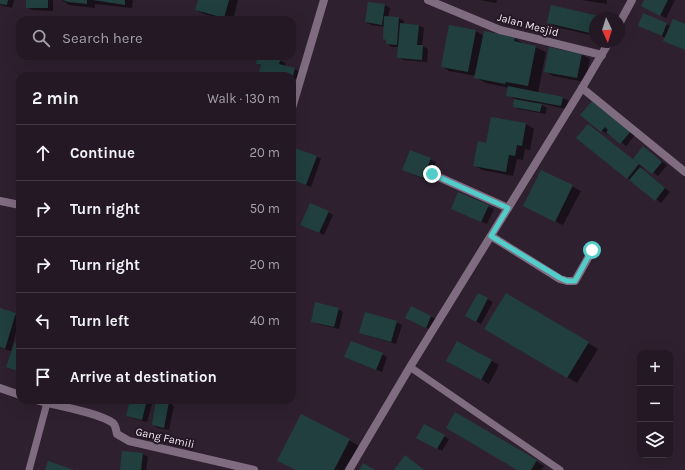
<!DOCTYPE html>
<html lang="en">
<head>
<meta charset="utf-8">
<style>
  body { margin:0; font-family:Karla,sans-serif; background:#2b212c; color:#f1f3f6 }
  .controls { position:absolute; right:12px; bottom:12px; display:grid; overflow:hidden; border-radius:8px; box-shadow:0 4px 16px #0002 }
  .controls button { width:36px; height:36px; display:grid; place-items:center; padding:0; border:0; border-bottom:1px solid #403741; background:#231824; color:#f1f3f6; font:20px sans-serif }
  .compass { position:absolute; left:589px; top:12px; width:36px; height:36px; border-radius:50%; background:#231824; box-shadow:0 4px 16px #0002; rotate:176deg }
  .stop { position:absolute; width:12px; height:12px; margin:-9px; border:3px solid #53cdca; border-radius:50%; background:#fff }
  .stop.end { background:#53cdca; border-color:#fff; box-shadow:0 1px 4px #0008 }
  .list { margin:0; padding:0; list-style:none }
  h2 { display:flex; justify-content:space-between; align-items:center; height:52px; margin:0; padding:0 16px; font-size:17px }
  h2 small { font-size:13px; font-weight:400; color:#a3a0a6 }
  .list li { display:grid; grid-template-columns:26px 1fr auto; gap:12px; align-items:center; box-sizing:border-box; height:56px; padding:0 16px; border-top:1px solid #403741 }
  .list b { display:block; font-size:15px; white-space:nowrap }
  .list em { font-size:13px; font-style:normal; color:#a3a0a6 }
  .icon { flex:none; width:22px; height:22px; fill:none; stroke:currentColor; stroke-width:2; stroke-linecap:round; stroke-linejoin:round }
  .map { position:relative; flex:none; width:685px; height:470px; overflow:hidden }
  .search { position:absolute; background:#231824; box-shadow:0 4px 16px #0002; left:16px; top:16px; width:280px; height:44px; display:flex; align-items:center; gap:10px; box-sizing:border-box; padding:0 14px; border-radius:12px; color:#a3a0a6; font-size:15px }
  .panel { position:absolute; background:#231824; box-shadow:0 4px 16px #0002; left:16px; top:72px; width:280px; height:332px; border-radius:12px }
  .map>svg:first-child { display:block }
</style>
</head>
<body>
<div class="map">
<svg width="685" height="470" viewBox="0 0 685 470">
  <rect width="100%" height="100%" fill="#2f2030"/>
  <g fill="#0007">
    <path d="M0,0H14L12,8L0,5Z"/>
    <path d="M27,0H53V11L32,10L27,7Z"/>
    <path d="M62,0H132L133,1L132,8L95,4V8L69,5Z"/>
    <path d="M199,0H238L233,20H226L204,14L196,10Z"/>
    <path d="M480,0H497L496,3Z"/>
    <path d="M581,0H607V4Z"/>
    <path d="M645,0H675L666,18L647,9Z"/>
    <path d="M385,5L390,8L388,17L399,18L404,21V24L418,25L424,28L422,46L428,49L427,62L403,60L398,57L399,47H392L387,44L385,27L371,25L366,22Z"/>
    <path d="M552,6L600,18H595V36L556,27L548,22Z"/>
    <path d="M666,24L671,26L685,25V50L665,41L666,38L639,26Z"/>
    <path d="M476,31L484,36L514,38L524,44L535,47L546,52L538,93L562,98L568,100L566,109L539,103L547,108L545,114L519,109L514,106L515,99L507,95L509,88L486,83L475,77L476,76L449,71L442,66Z"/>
    <path d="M550,48L582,55L590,59L585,82L553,76L545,71Z"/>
    <path d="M259,56H266L280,60L285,63V66L295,69L300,72L298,80L294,79L292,87V76H259L261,66L257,64Z"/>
    <path d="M592,102L635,135L626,146L608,132L607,134L602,131Z"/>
    <path d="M492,118L526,124L534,129L530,150L525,149L523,160L517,159L513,176L482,170L474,165L487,144Z"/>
    <path d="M588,125L643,168L642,170L670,192L661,203L627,178Z"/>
    <path d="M411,151L436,162L428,181L403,170Z"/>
    <path d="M316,156L321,159L311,187L292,180V161Z"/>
    <path d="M654,156L667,165L658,176L635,158Z"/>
    <path d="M542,171L581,191L563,225L532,210Z"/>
    <path d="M459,194L494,209L487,224L452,209Z"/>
    <path d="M328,212L333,215L324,235L306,227Z"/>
    <path d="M478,294L493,302L481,324L466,316Z"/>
    <path d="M506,294L598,349L577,383L485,329Z"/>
    <path d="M411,307L436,319L431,330L411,320Z"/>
    <path d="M0,309L20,316L11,351L0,348Z"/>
    <path d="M338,309L343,312L339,329L317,324L312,321Z"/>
    <path d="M396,322L402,325L396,344L366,335L361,332Z"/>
    <path d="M458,342L499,365L489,384L448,360Z"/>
    <path d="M382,354L387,357L382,372L345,357Z"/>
    <path d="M100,400H113V402Z"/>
    <path d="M131,400H153L147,422L132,418L127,415Z"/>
    <path d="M157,401L169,403L174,406L169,430L158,428L153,425Z"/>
    <path d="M456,413L544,466L541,470H519Z"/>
    <path d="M425,425L449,439L442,451L418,437Z"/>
    <path d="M349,440L359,446L347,470H297Z"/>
    <path d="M142,454L148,457L146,470H121Z"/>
  </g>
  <g fill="#213f3f">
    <path d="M0,0H8L7,5L0,4Z"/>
    <rect x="26" y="0" width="22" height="8"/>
    <path d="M63,0H87V4L68,2Z"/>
    <path d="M93,0H125V5Z"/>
    <path d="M198,0H229L224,18L195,10Z"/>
    <path d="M644,0H668L660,16L641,6Z"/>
    <path d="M368,2L385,4L382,25L365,22Z"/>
    <path d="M551,5L599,16L598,18H595L594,34L547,23Z"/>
    <path d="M643,13L667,23L662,36L638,26Z"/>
    <path d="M384,16L399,17L397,45L386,44V40L383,39Z"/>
    <path d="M673,19L685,24V50L663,41Z"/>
    <path d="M400,23L419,25L417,45H423L422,60L397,58Z"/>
    <path d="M449,25L476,30L468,72L441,67Z"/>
    <path d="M484,31L515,37L514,41L536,46L528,86L506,82L505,84L474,78Z"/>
    <path d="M549,47L582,54L577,78L544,72Z"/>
    <path d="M258,56H270L281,59L279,64L295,68L293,76H258L261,65L256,64Z"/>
    <path d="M508,86L563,97L561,106L506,96Z"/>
    <path d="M514,99L542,104L540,112L513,107Z"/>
    <path d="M592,101L631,131L620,144L606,132L608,130L605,127L601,132L580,115Z"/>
    <path d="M491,117L526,123L522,146L517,145L515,156L509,155L506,172L473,166L478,141L486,143Z"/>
    <path d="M588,124L639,164L627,179L576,138Z"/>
    <path d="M643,146L662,162L652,174L633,159Z"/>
    <path d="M295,148L317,156L306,185L292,180V158Z"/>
    <path d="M410,150L431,158L423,178L402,170Z"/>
    <path d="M640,167L665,188L655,201L629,180Z"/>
    <path d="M541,170L573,185L555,222L523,206Z"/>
    <path d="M458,192L489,205L481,222L451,209Z"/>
    <path d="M310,203L329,211L319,233L300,225Z"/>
    <path d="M478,293L488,298L476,322L465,316Z"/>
    <path d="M506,293L589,342L567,378L484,329Z"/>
    <path d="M315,302L339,308L334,327L311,322Z"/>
    <path d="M411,306L431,316L426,328L405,318Z"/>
    <path d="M0,308L16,313L5,349L0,347Z"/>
    <path d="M365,312L397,321L391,342L359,333Z"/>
    <path d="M351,341L383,353L376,370L344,357Z"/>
    <path d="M457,341L492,360L481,380L446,361Z"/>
    <path d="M15,342L20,344V372L6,367Z"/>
    <path d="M130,400H147L142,420L126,416Z"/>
    <path d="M156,400L169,402L164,428L152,425Z"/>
    <path d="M455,412L537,460L531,470H517L446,428Z"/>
    <path d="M301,414L350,439L334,470H296L277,461Z"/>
    <path d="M424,424L445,435L437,449L416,438Z"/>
    <path d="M122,451L143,453L141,470H120Z"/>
    <path d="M405,455L423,469V470H394Z"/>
    <path d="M48,461L74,470H45Z"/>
    <path d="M363,463L375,470H359Z"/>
  </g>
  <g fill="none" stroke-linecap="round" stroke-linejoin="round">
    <g stroke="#806c81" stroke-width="7">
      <path d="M410,367L560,470"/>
      <path d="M29,470L47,403"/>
    </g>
    <g stroke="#806c81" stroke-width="8">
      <path d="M428,0L500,30L602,55"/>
      <path d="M582,88L685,172"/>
      <path d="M292,108L324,0"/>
      <path d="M432,174L508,208"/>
      <path d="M0,201L20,205"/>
      <path d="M491,236L560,279L567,281H575L592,251"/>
      <path d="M0,388L20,395"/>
      <path d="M36,400C56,406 97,412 113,423C116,426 116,430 117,434L129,441L254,470"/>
    </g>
    <g stroke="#806c81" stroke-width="8">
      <path d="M619,24L632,0"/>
      <path d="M349,470L410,367L582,88L609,42"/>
    </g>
  </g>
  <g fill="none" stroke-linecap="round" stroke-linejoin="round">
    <path stroke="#53cdca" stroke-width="5" d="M432,174L508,208L491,236L560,278L567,281H575L592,250"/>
  </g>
  <g text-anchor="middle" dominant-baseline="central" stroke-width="4" stroke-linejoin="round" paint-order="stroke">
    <g font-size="11" fill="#f3e9f4" stroke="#251726">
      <text transform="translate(528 25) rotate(15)">Jalan Mesjid</text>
      <text transform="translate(165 438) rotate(13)">Gang Famili</text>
    </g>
  </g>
</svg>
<div class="controls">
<button>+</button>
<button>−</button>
<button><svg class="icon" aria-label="layers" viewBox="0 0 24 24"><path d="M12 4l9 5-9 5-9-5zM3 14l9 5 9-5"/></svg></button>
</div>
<svg class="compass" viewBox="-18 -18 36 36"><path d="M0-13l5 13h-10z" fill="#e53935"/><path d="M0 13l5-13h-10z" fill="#a3a0a6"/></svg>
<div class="stop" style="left:592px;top:250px"></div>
<div class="stop end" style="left:432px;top:174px"></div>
<div class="search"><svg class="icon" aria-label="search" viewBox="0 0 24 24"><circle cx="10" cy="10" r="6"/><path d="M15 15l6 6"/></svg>Search here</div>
<section class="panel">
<h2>2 min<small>Walk · 130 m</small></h2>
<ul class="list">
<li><svg class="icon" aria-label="ahead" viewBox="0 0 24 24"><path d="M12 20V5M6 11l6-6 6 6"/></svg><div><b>Continue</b></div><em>20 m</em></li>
<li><svg class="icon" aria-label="right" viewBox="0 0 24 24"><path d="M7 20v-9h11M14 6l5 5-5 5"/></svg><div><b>Turn right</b></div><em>50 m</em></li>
<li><svg class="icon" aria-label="right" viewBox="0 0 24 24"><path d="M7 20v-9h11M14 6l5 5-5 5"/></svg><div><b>Turn right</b></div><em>20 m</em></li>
<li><svg class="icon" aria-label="left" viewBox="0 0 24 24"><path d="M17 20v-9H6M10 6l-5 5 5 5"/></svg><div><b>Turn left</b></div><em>40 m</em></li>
<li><svg class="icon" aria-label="arrive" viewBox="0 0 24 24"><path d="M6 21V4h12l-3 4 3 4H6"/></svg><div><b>Arrive at destination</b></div></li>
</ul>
</section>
</div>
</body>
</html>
